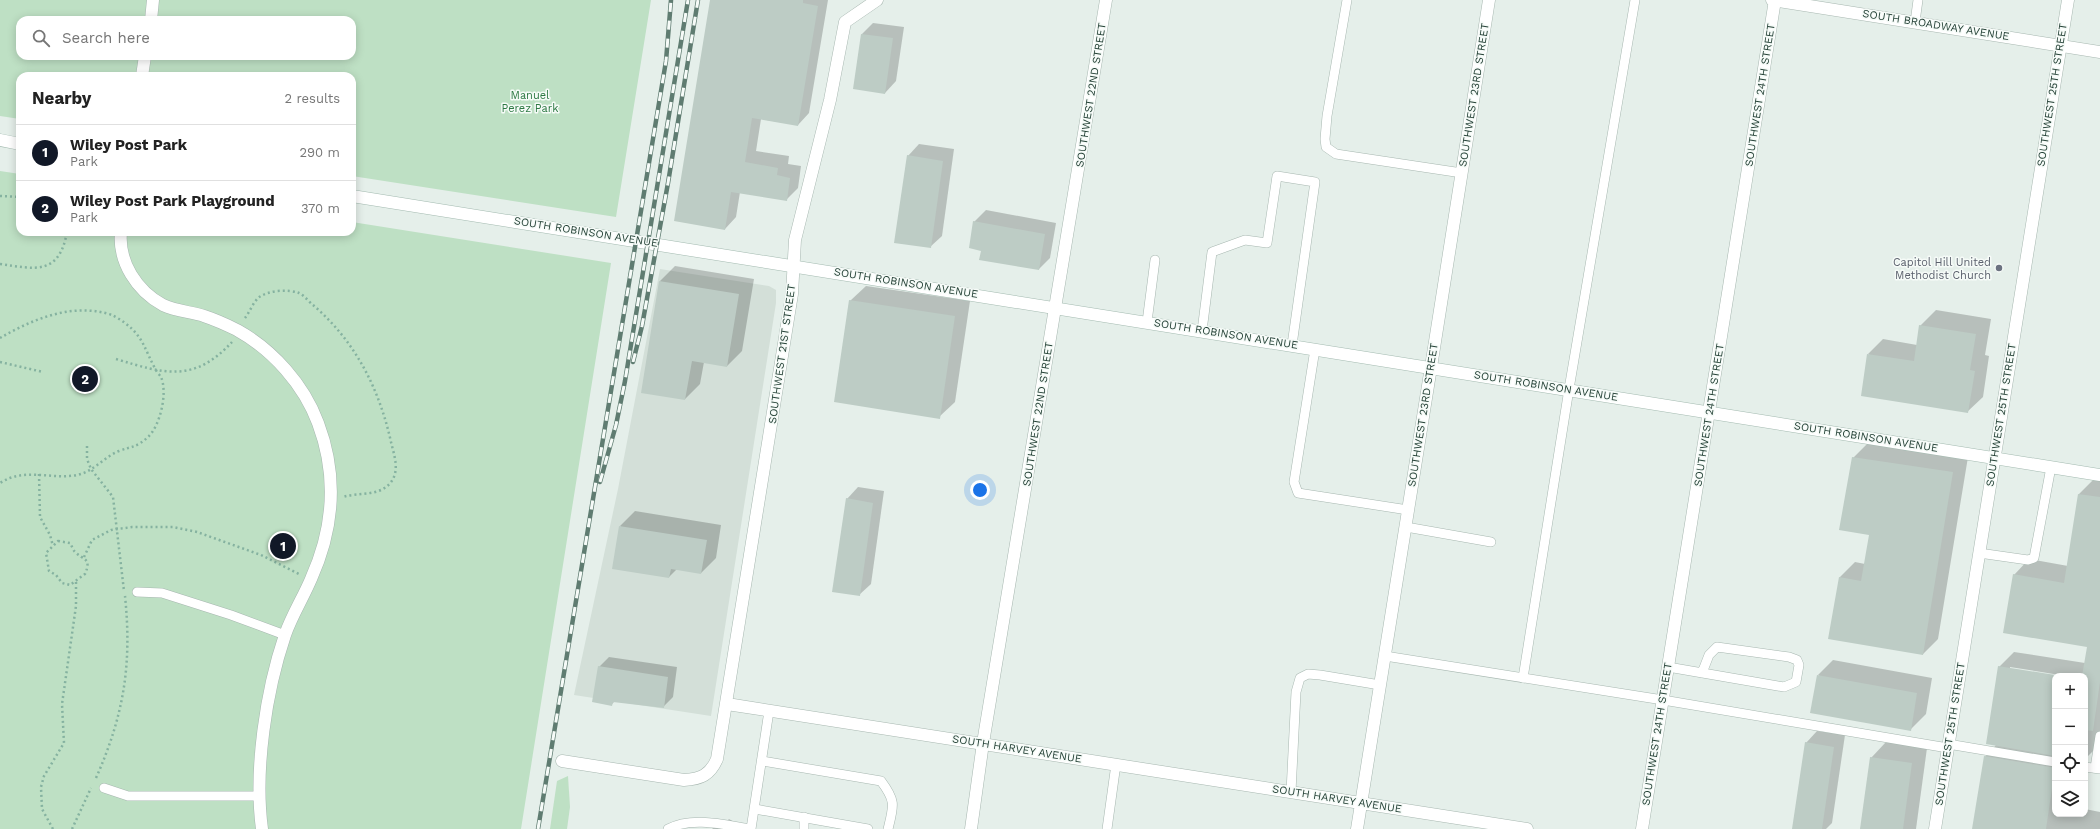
<!DOCTYPE html>
<html lang="en">
<head>
<meta charset="utf-8">
<style>
  body { margin:0; font-family:"Work Sans",sans-serif; background:#f2f2f2; color:#222 }
  .controls { position:absolute; right:12px; bottom:12px; display:grid; overflow:hidden; border-radius:8px; box-shadow:0 2px 10px #0003 }
  .controls button { width:36px; height:36px; display:grid; place-items:center; padding:0; border:0; border-bottom:1px solid #e0e0e0; background:#fff; color:#222; font:20px sans-serif }
  .you { position:absolute; left:980px; top:490px; width:14px; height:14px; margin:-10px; border:3px solid #fff; border-radius:50%; background:#1a73e8; box-shadow:0 0 0 6px #1a73e833 }
  .badge { display:grid; place-items:center; width:26px; height:26px; border-radius:50%; background:#111827; color:#fff; font-size:13px; font-weight:700 }
  .pin { position:absolute; translate:-50% -50%; border:2px solid #fff; box-shadow:0 1px 4px #0006 }
  .list { margin:0; padding:0; list-style:none }
  h2 { display:flex; justify-content:space-between; align-items:center; height:52px; margin:0; padding:0 16px; font-size:17px }
  h2 small { font-size:13px; font-weight:400; color:#767676 }
  .list li { display:grid; grid-template-columns:26px 1fr auto; gap:12px; align-items:center; box-sizing:border-box; height:56px; padding:0 16px; border-top:1px solid #e0e0e0 }
  .list b { display:block; font-size:15px; white-space:nowrap }
  .list p { margin:0; font-size:13px; white-space:nowrap; color:#767676 }
  .list em { font-size:13px; font-style:normal; color:#767676 }
  .icon { flex:none; width:22px; height:22px; fill:none; stroke:currentColor; stroke-width:2; stroke-linecap:round; stroke-linejoin:round }
  .map { position:relative; flex:none; width:2100px; height:829px; overflow:hidden }
  .search { position:absolute; background:#fff; box-shadow:0 2px 10px #0003; left:16px; top:16px; width:340px; height:44px; display:flex; align-items:center; gap:10px; box-sizing:border-box; padding:0 14px; border-radius:12px; color:#767676; font-size:15px }
  .panel { position:absolute; background:#fff; box-shadow:0 2px 10px #0003; left:16px; top:72px; width:340px; height:164px; border-radius:12px }
  .map>svg:first-child { display:block }
</style>
</head>
<body>
<div class="map">
<svg width="2100" height="829" viewBox="0 0 2100 829">
  <rect width="100%" height="100%" fill="#e5efea"/>
  <path fill="#d3dfd8" d="M660,269L769,286L776,290V303L711,716L574,695L618,489Z"/>
  <g fill="#bee0c4" fill-rule="evenodd">
    <path d="M0,0H651L616,217L352,176V76H20V119L0,116ZM20,20H352V56H20Z"/>
    <path d="M0,171L20,174V232H352V222L611,263L521,829H0Z"/>
    <path d="M568,776L570,807L567,829H550L557,781Z"/>
  </g>
  <g fill="#0003">
    <path d="M711,0H828L809,113L798,125L761,119L756,151L789,156L788,164L801,166L798,188L786,200L740,192L736,217L725,229Z"/>
    <path d="M873,23L904,27L896,81L885,93L862,34Z"/>
    <path d="M919,144L954,149L942,236L930,247L908,156Z"/>
    <path d="M986,210L1056,223L1050,258L1039,269L982,250L974,222Z"/>
    <path d="M675,266L754,279L742,351L727,366L704,362L700,384L685,399L660,281Z"/>
    <path d="M866,286L970,301L955,402L939,417L850,301Z"/>
    <path d="M1936,310L1991,319L1985,355L1989,356L1983,397L1967,412L1868,354L1883,339L1917,345L1920,326Z"/>
    <path d="M1868,443L1968,457L1938,639L1923,654L1839,578L1855,562L1865,564L1870,534L1853,458Z"/>
    <path d="M2094,479L2100,480V744L2088,756L2085,755V676H2066L2010,667V669L2055,676V814H2085V809L2100,812V829H1973L1985,757L1996,745L1999,667L2014,652L2085,663L2088,646L2014,575L2029,559L2068,566L2079,494Z"/>
    <path d="M858,487L884,491L871,584L859,595L847,499Z"/>
    <path d="M635,511L721,525L716,558L701,573L677,569L669,577L620,526Z"/>
    <path d="M609,657L677,667L673,697L663,707L615,701L612,704L599,667Z"/>
    <path d="M1833,660L1932,678L1926,714L1910,730L1818,675Z"/>
    <path d="M1817,731L1845,735L1832,823L1826,829H1793L1806,743Z"/>
    <path d="M1886,742L1927,748L1916,829H1861L1871,758Z"/>
    <path d="M729,819L746,829H712L716,825L722,826Z"/>
  </g>
  <g fill="#bdccc5">
    <path d="M710,0H803V3L818,6L798,126L752,118L745,162L778,168L777,175L790,178L787,201L731,192L725,230L674,221Z"/>
    <path d="M861,34L893,38L885,94L853,89Z"/>
    <path d="M907,155L943,161L931,248L894,243Z"/>
    <path d="M973,221L1045,234L1039,270L979,260L981,251L969,248Z"/>
    <path d="M659,281L739,294L727,367L692,361L685,400L641,393Z"/>
    <path d="M849,300L955,316L940,419L834,402Z"/>
    <path d="M1919,325L1976,334L1970,370L1975,371L1968,413L1861,396L1867,354L1914,361Z"/>
    <path d="M1852,457L1953,472L1923,655L1828,639L1839,577L1861,581L1869,535L1839,530Z"/>
    <path d="M2078,494L2100,497V682L2093,731L2085,730V676H2082L2087,647L2003,633L2013,574L2064,583Z"/>
    <path d="M846,498L873,503L860,596L832,592Z"/>
    <path d="M619,526L707,540L701,574L671,569L669,578L612,569Z"/>
    <path d="M598,666L668,677L664,708L613,702L612,706L592,702Z"/>
    <path d="M1998,666L2055,675V756L1986,744Z"/>
    <path d="M1817,675L1917,693L1911,731L1810,713Z"/>
    <path d="M1805,742L1834,747L1822,829H1792Z"/>
    <path d="M1984,756L2055,768L2046,829H1972Z"/>
    <path d="M1870,757L1912,763L1903,829H1860Z"/>
  </g>
  <g fill="none" stroke-linecap="round" stroke-linejoin="round">
    <defs>
      <g id="service">
        <path d="M1347,0L1327,116L1325,139L1326,147L1336,154L1462,173"/>
        <path d="M1915,22L1918,0"/>
        <path d="M1147,322L1155,260"/>
        <path d="M1202,331L1212,252L1245,240L1267,243L1277,176L1315,182L1292,345"/>
        <path d="M1315,349L1294,482L1298,493L1408,510"/>
        <path d="M1406,527L1491,542"/>
        <path d="M1979,553L2028,560L2034,558L2051,467"/>
        <path d="M137,592L162,593L231,615L285,635"/>
        <path d="M1385,656L1663,700L1948,748"/>
        <path d="M1668,667L1784,687L1796,682L1799,665L1797,660L1789,657L1717,647L1709,655L1702,673"/>
        <path d="M1523,678L1569,389L1635,0"/>
        <path d="M1948,744L2055,762"/>
        <path d="M762,761L881,781C896,801 894,805 888,829"/>
        <path d="M2085,767L2100,769"/>
        <path d="M2095,768L2100,736"/>
        <path d="M104,788L128,796H260"/>
        <path d="M1291,792L1296,692L1300,678L1308,674L1320,675L1380,685"/>
        <path d="M755,809L868,829"/>
        <path d="M668,829C692,816 725,825 751,829L769,711"/>
        <path d="M804,829V817"/>
        <path d="M1107,829L1116,764"/>
      </g>
      <g id="minor">
        <path d="M1772,0L2100,52"/>
        <path d="M151,20L153,0"/>
        <path d="M142,76L145,56"/>
        <path d="M121,232C118,262 137,291 163,305C176,311 191,312 204,316C216,320 227,325 237,330C273,350 304,385 318,423C338,476 334,528 311,579C303,598 292,615 285,635C266,691 254,770 262,829"/>
        <path d="M562,761L684,780C701,779 710,775 717,759L792,294L795,240L830,100L845,22L877,0"/>
        <path d="M971,829L983,743L1106,0"/>
        <path d="M1357,829L1431,367"/>
        <path d="M1642,829L1775,0"/>
      </g>
      <g id="tertiary">
        <path d="M1431,367L1489,0"/>
        <path d="M727,704L1527,829"/>
        <path d="M1935,829L2068,0"/>
      </g>
      <g id="secondary">
        <path d="M0,140L20,144"/>
        <path d="M352,196L2100,475"/>
      </g>
    </defs>
    <use href="#service" stroke="#a7b7b0" stroke-width="10"/>
    <use href="#minor" stroke="#a7b7b0" stroke-width="13"/>
    <use href="#tertiary" stroke="#a7b7b0" stroke-width="13"/>
    <use href="#secondary" stroke="#a3bab0" stroke-width="13"/>
    <g stroke="#85b2a0" stroke-width="2.5" stroke-dasharray="2 3" stroke-linecap="butt">
      <path d="M0,196L20,197"/>
      <path d="M0,264C35,269 59,276 67,232"/>
      <path d="M245,318C249,313 253,303 258,298C268,290 288,289 299,293C304,295 309,302 313,305C355,341 379,388 391,442C394,455 400,470 391,482C380,497 358,492 343,497"/>
      <path d="M0,338C33,319 73,302 112,315C116,317 121,320 125,323C144,337 145,351 156,370C157,373 160,375 161,377C168,393 160,426 148,437C136,448 132,446 119,451C104,457 93,472 77,475C52,480 24,467 0,483"/>
      <path d="M116,359C165,374 194,383 232,342"/>
      <path d="M0,362L43,372"/>
      <path d="M87,446V459L91,469L113,497L124,591"/>
      <path d="M39,474L40,517L50,535L53,546"/>
      <path d="M58,541L70,543C72,546 73,550 75,552C83,560 92,558 85,574L70,585L62,583L56,575L49,571L46,553Z"/>
      <path d="M84,557L92,540L111,530L132,527H173L197,532L261,555L299,574"/>
      <path d="M96,778C124,715 132,664 125,596"/>
      <path d="M53,829L42,809L41,787L44,776L64,743L62,704L76,606V580"/>
      <path d="M72,829L91,788"/>
    </g>
    <use href="#service" stroke="#fff" stroke-width="9"/>
    <use href="#minor" stroke="#fff" stroke-width="12"/>
    <use href="#tertiary" stroke="#fff" stroke-width="12"/>
    <use href="#secondary" stroke="#fff" stroke-width="12"/>
    <defs>
      <g id="rail">
        <path d="M633,362L642,326L668,183L698,0"/>
        <path d="M600,482L616,425L625,381L688,0"/>
        <path d="M538,829L666,61L671,0"/>
      </g>
    </defs>
    <use href="#rail" stroke="#5f7c71" stroke-width="4.5"/>
    <use href="#rail" stroke="#f6fbf8" stroke-width="3" stroke-dasharray="9" stroke-linecap="butt"/>
  </g>
  <circle fill="#6b7280" stroke="#f6fbf8" stroke-width="1.5" cx="1999" cy="268" r="4"/>
  <g text-anchor="middle" dominant-baseline="central" stroke-width="3" stroke-linejoin="round" paint-order="stroke">
    <g font-size="11" fill="#244136" stroke="#f6fbf8">
      <text transform="translate(1936 25) rotate(9)">SOUTH BROADWAY AVENUE</text>
      <text transform="translate(1091 95) rotate(-81)">SOUTHWEST 22ND STREET</text>
      <text transform="translate(1474 95) rotate(-81)">SOUTHWEST 23RD STREET</text>
      <text transform="translate(1760 95) rotate(-81)">SOUTHWEST 24TH STREET</text>
      <text transform="translate(2052 95) rotate(-81)">SOUTHWEST 25TH STREET</text>
      <text transform="translate(586 232) rotate(9)">SOUTH ROBINSON AVENUE</text>
      <text transform="translate(906 283) rotate(9)">SOUTH ROBINSON AVENUE</text>
      <text transform="translate(1226 334) rotate(9)">SOUTH ROBINSON AVENUE</text>
      <text transform="translate(782 354) rotate(-82)">SOUTHWEST 21ST STREET</text>
      <text transform="translate(1546 386) rotate(9)">SOUTH ROBINSON AVENUE</text>
      <text transform="translate(1038 414) rotate(-81)">SOUTHWEST 22ND STREET</text>
      <text transform="translate(1423 415) rotate(-81)">SOUTHWEST 23RD STREET</text>
      <text transform="translate(1709 415) rotate(-81)">SOUTHWEST 24TH STREET</text>
      <text transform="translate(2001 415) rotate(-81)">SOUTHWEST 25TH STREET</text>
      <text transform="translate(1866 437) rotate(9)">SOUTH ROBINSON AVENUE</text>
      <text transform="translate(1657 734) rotate(-81)">SOUTHWEST 24TH STREET</text>
      <text transform="translate(1950 734) rotate(-81)">SOUTHWEST 25TH STREET</text>
      <text transform="translate(1017 749) rotate(9)">SOUTH HARVEY AVENUE</text>
      <text transform="translate(1337 799) rotate(9)">SOUTH HARVEY AVENUE</text>
    </g>
    <g font-size="11" fill="#2d7943" stroke="#f6fbf8">
      <text x="530" y="95">Manuel<tspan x="530" dy="13">Perez Park</tspan></text>
    </g>
    <g font-size="11" fill="#5b616d" stroke="#f6fbf8" text-anchor="end">
      <text x="1991" y="262">Capitol Hill United<tspan x="1991" dy="13">Methodist Church</tspan></text>
    </g>
  </g>
</svg>
<div class="controls">
<button>+</button>
<button>−</button>
<button><svg class="icon" aria-label="locate" viewBox="0 0 24 24"><circle cx="12" cy="12" r="6"/><path d="M12 2v4M12 18v4M2 12h4M18 12h4"/></svg></button>
<button><svg class="icon" aria-label="layers" viewBox="0 0 24 24"><path d="M12 4l9 5-9 5-9-5zM3 14l9 5 9-5"/></svg></button>
</div>
<div class="you"></div>
<div class="pin badge" style="left:283px;top:546px">1</div>
<div class="pin badge" style="left:85px;top:379px">2</div>
<div class="search"><svg class="icon" aria-label="search" viewBox="0 0 24 24"><circle cx="10" cy="10" r="6"/><path d="M15 15l6 6"/></svg>Search here</div>
<section class="panel">
<h2>Nearby<small>2 results</small></h2>
<ul class="list">
<li><span class="badge">1</span><div><b>Wiley Post Park</b><p>Park</p></div><em>290 m</em></li>
<li><span class="badge">2</span><div><b>Wiley Post Park Playground</b><p>Park</p></div><em>370 m</em></li>
</ul>
</section>
</div>
</body>
</html>
